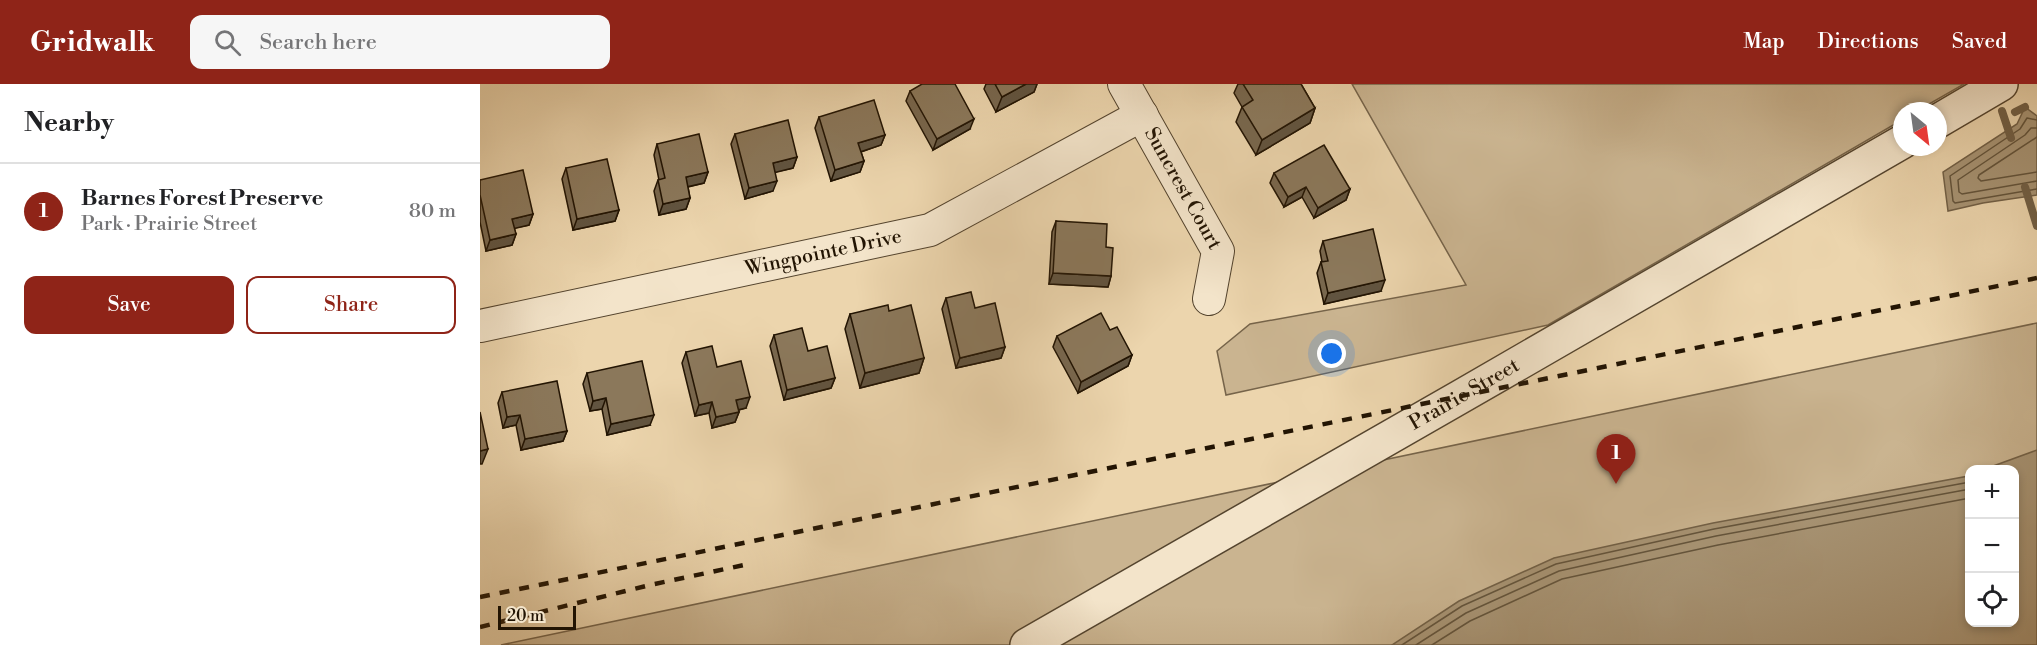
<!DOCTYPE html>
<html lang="en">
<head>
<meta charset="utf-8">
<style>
  body { margin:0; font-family:"Libre Bodoni",serif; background:#f6f6f6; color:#202124 }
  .controls { position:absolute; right:18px; bottom:18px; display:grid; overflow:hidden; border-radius:12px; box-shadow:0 3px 9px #0003 }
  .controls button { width:54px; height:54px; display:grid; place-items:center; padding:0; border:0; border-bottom:2px solid #e0e0e0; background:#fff; color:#202124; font:30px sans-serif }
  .compass { position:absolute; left:1413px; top:18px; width:54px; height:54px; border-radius:50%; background:#fff; box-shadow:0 3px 9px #0003; rotate:151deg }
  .scale { position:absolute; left:18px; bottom:15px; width:78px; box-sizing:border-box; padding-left:6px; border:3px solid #221403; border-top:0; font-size:16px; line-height:21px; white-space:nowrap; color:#221403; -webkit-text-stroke:4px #f3e4ca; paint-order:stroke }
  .you { position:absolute; left:852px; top:270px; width:21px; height:21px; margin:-15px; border:4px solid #fff; border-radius:50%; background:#1a73e8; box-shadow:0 0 0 9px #1a73e833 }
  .badge { display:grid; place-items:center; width:39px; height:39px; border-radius:50%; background:#8f2418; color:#fff; font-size:20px; font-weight:700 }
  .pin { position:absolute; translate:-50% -50px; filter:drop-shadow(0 2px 3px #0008) }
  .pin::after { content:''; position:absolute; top:32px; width:21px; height:18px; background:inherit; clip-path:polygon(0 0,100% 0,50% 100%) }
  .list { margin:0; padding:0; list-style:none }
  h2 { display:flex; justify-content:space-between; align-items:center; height:78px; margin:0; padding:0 24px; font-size:26px }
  h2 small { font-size:20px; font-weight:400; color:#757577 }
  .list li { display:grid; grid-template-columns:39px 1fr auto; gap:18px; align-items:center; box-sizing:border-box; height:96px; padding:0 24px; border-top:2px solid #e0e0e0 }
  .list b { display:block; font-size:22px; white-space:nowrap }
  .list p { margin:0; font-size:20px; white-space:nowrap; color:#757577 }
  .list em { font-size:20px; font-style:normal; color:#757577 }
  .actions { display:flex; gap:12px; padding:18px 24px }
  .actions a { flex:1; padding:14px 0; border:2px solid #8f2418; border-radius:12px; text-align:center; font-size:21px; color:#8f2418 }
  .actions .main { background:#8f2418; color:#fff }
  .icon { flex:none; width:33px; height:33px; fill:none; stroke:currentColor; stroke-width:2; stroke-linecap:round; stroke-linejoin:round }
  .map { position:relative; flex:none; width:1557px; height:561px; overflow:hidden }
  header { display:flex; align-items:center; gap:36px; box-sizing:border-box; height:84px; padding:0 30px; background:#8f2418; color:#fff }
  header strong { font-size:28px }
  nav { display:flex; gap:33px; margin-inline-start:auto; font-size:21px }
  .search { width:420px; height:54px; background:#f6f6f6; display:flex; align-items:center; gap:15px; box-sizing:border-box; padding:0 21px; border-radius:12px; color:#757577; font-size:22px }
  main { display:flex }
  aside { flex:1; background:#fff }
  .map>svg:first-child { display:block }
</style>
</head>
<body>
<header>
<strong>Gridwalk</strong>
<div class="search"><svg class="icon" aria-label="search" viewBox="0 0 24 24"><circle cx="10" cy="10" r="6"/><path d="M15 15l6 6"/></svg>Search here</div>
<nav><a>Map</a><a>Directions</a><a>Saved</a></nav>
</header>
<main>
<aside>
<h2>Nearby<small></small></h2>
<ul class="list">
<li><span class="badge">1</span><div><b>Barnes Forest Preserve</b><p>Park · Prairie Street</p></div><em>80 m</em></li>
</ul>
<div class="actions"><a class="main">Save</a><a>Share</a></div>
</aside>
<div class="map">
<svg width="1557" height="561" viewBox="0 0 1557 561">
  <rect width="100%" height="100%" fill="#ecd5ad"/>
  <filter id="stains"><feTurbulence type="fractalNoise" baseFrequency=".00333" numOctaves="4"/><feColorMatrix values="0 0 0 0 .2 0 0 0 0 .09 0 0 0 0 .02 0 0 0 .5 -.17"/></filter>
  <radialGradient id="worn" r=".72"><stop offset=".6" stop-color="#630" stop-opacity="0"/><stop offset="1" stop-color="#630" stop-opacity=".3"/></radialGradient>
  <g fill="#cab490" stroke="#76644a" stroke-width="1.5" fill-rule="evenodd">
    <path d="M872,0H1484L1437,27H1422V36L1068,241L746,311L737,267L770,240L986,201Z"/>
    <path d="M1557,239V561H21ZM1490,386H1534V538H1490Z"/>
  </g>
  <g fill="#a79373" stroke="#726046" stroke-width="1.5">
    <path d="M1545,23L1557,32V111L1503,119L1468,127L1463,88L1537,40Z"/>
    <path d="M1557,366V561H912L979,517L1074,474L1233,439L1489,392L1490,538H1534V386L1505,385Z"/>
  </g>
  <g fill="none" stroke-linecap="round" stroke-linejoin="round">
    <g stroke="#64543b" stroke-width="1.5">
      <path d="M1557,36L1547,34L1540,45L1470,92L1473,117L1475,119L1557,105"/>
      <path d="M1557,44H1551L1545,51L1478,96L1479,108L1482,110L1557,97"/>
      <path d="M1557,53L1499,91L1498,94L1501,97L1557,88"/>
      <path d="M922,561L982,522L1076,480L1234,445L1490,398"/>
      <path d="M936,561L986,529L1079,487L1236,452L1490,405"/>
      <path d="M952,561L990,537L1082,495L1238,461L1490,414"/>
    </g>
    <g stroke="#726046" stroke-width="8">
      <path d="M1522,27L1531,54"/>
      <path d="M1535,28L1545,23"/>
      <path d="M1545,103L1557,142"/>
    </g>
    <defs>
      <g id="minor">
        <path id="s1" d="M644,0L738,167L729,215"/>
        <path id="s2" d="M0,242L450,146L662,31"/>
      </g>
      <g id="tertiary">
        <path d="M1458,37L1521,0"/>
        <path id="s3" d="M547,561L980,313L1422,58"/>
      </g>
    </defs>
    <use href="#minor" stroke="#54442e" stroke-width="34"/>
    <use href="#tertiary" stroke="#54442e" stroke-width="36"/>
    <use href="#minor" stroke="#f3e4ca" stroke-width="32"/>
    <use href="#tertiary" stroke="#f3e4ca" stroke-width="33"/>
    <g stroke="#221403" stroke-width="4.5" stroke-dasharray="10 10" stroke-linecap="butt">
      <path d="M0,513L1557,194"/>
      <path d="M0,543L170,501L264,481"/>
    </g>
  </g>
  <g fill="#78674e" stroke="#221403" stroke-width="1.5">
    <path d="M506,0H557L554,8L516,28L504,5Z"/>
    <path d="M758,0H821L835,24L830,39L776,71L756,38L762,23L754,9Z"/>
    <path d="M430,7L490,45L453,66L426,17Z"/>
    <path d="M339,33L405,51L401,61L381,68L384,77L380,88L351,97L335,44Z"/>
    <path d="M255,50L317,73L313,84L295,88L293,107L265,115L251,60Z"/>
    <path d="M177,60L228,88L224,99L208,103L210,114L206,125L179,131L174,107L178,96H179L174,71Z"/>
    <path d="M86,84L139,126L135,137L93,146L82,95Z"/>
    <path d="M794,89L870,105L866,116L834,134L822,113L804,123L790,99Z"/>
    <path d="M0,96L53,130L49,141L34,144L36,150L32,161L6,167L0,138Z"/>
    <path d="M576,137L626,163L631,192L628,203L569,200L572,148Z"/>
    <path d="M843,157L901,207L844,220L837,189L841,178H842L840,167Z"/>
    <path d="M466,214L495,224L525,263L521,274L476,284L462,225Z"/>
    <path d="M409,227L444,274L439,289L380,304L365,245L370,230Z"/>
    <path d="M630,246L652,271L648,282L598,309L573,263L577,252Z"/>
    <path d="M294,251L328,267L355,294L351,304L304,316L290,262Z"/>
    <path d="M206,268L266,324L259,326V328L255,338L232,344L229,329L215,332L202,279Z"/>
    <path d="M107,289L170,341L127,351L122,325L110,327L103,300Z"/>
    <path d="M22,308L87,347L83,357L41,366L36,341L23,344L18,319Z"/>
  </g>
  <g fill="#615440" stroke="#221403" stroke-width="1.5">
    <path d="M546,0H557L554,8L516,28L522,13Z"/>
    <path d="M835,24L830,39L776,71L782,56Z"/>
    <path d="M494,35L490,45L453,66L457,55Z"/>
    <path d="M405,51L401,61L374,70L378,59Z"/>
    <path d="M317,73L313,84L289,90L293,79Z"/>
    <path d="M384,77L380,88L351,97L355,86Z"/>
    <path d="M228,88L224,99L202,104L206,93Z"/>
    <path d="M297,97L293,107L265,115L269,104Z"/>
    <path d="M826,103L822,113L804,123L808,113Z"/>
    <path d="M870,105L866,116L834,134L838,124Z"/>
    <path d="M210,114L206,125L179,131L183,120Z"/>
    <path d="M139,126L135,137L93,146L97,135Z"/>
    <path d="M53,130L49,141L28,146L32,135Z"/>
    <path d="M36,150L32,161L6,167L10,156Z"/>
    <path d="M573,189L631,192L628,203L569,200Z"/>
    <path d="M905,196L901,207L844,220L848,209Z"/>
    <path d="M525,263L521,274L476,284L480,274Z"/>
    <path d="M652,271L648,282L598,309L601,298Z"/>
    <path d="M444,274L439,289L380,304L385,289Z"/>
    <path d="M355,294L351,304L304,316L307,306Z"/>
    <path d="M270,313L266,324L253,327L256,316Z"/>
    <path d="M126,314L122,325L110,327L113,317Z"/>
    <path d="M232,318L229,329L215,332L219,321Z"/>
    <path d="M259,328L255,338L232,344L236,333Z"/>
    <path d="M40,331L36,341L23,344L27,333Z"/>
    <path d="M174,331L170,341L127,351L131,340Z"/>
    <path d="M87,347L83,357L41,366L45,355Z"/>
    <path d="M8,365L2,380H0V367Z"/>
  </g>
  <g fill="#8b785b" stroke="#221403" stroke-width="1.5">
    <path d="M442,0H475L494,35L457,55L430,7Z"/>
    <path d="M515,0H546L522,13Z"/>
    <path d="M763,0H821L835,24L782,56L762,23L773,16Z"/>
    <path d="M394,16L405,51L378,59L384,77L355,86L339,33Z"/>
    <path d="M308,36L317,73L293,79L297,97L269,104L255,50Z"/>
    <path d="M219,50L228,88L206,93L210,114L183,120L178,96L185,94L177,60Z"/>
    <path d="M844,61L870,105L838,124L826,103L808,113L794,89Z"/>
    <path d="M127,75L139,126L97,135L86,84Z"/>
    <path d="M43,86L53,130L32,135L36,150L10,156L0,111V96Z"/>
    <path d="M576,137L627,140L626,163L633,164L631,192L573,189Z"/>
    <path d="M893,145L905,196L848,209L841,178L848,177L843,157Z"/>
    <path d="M491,208L495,224L515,219L525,263L480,274L466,214Z"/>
    <path d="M408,221L409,227L431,221L444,274L385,289L370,230Z"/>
    <path d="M621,229L630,246L637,243L652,271L601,298L577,252Z"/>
    <path d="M322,244L328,267L347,262L355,294L307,306L294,251Z"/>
    <path d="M232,262L237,283L261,277L270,313L256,316L259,328L236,333L232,318L219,321L206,268Z"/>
    <path d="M162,277L174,331L131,340L126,314L113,317L107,289Z"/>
    <path d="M77,297L87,347L45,355L40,331L27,333L22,308Z"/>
    <path d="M0,328L8,365L0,367Z"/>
  </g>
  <g text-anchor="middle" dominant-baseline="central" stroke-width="4.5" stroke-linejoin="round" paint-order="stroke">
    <g font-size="20" fill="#221403" stroke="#f3e4ca">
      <text stroke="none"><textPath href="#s1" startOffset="120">Suncrest Court</textPath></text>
      <text stroke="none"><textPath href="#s2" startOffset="351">Wingpointe Drive</textPath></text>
      <text stroke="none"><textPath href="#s3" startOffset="504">Prairie Street</textPath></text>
    </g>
  </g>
  <rect width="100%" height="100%" filter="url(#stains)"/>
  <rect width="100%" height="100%" fill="url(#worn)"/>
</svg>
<div class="controls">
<button>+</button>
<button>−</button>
<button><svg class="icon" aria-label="locate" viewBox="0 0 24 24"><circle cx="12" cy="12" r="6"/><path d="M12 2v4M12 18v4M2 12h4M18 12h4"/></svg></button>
</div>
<svg class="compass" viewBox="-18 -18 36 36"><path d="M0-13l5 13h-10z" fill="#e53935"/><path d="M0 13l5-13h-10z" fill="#757577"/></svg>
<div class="scale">20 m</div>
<div class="you"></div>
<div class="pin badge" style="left:1136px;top:400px">1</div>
</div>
</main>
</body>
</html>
